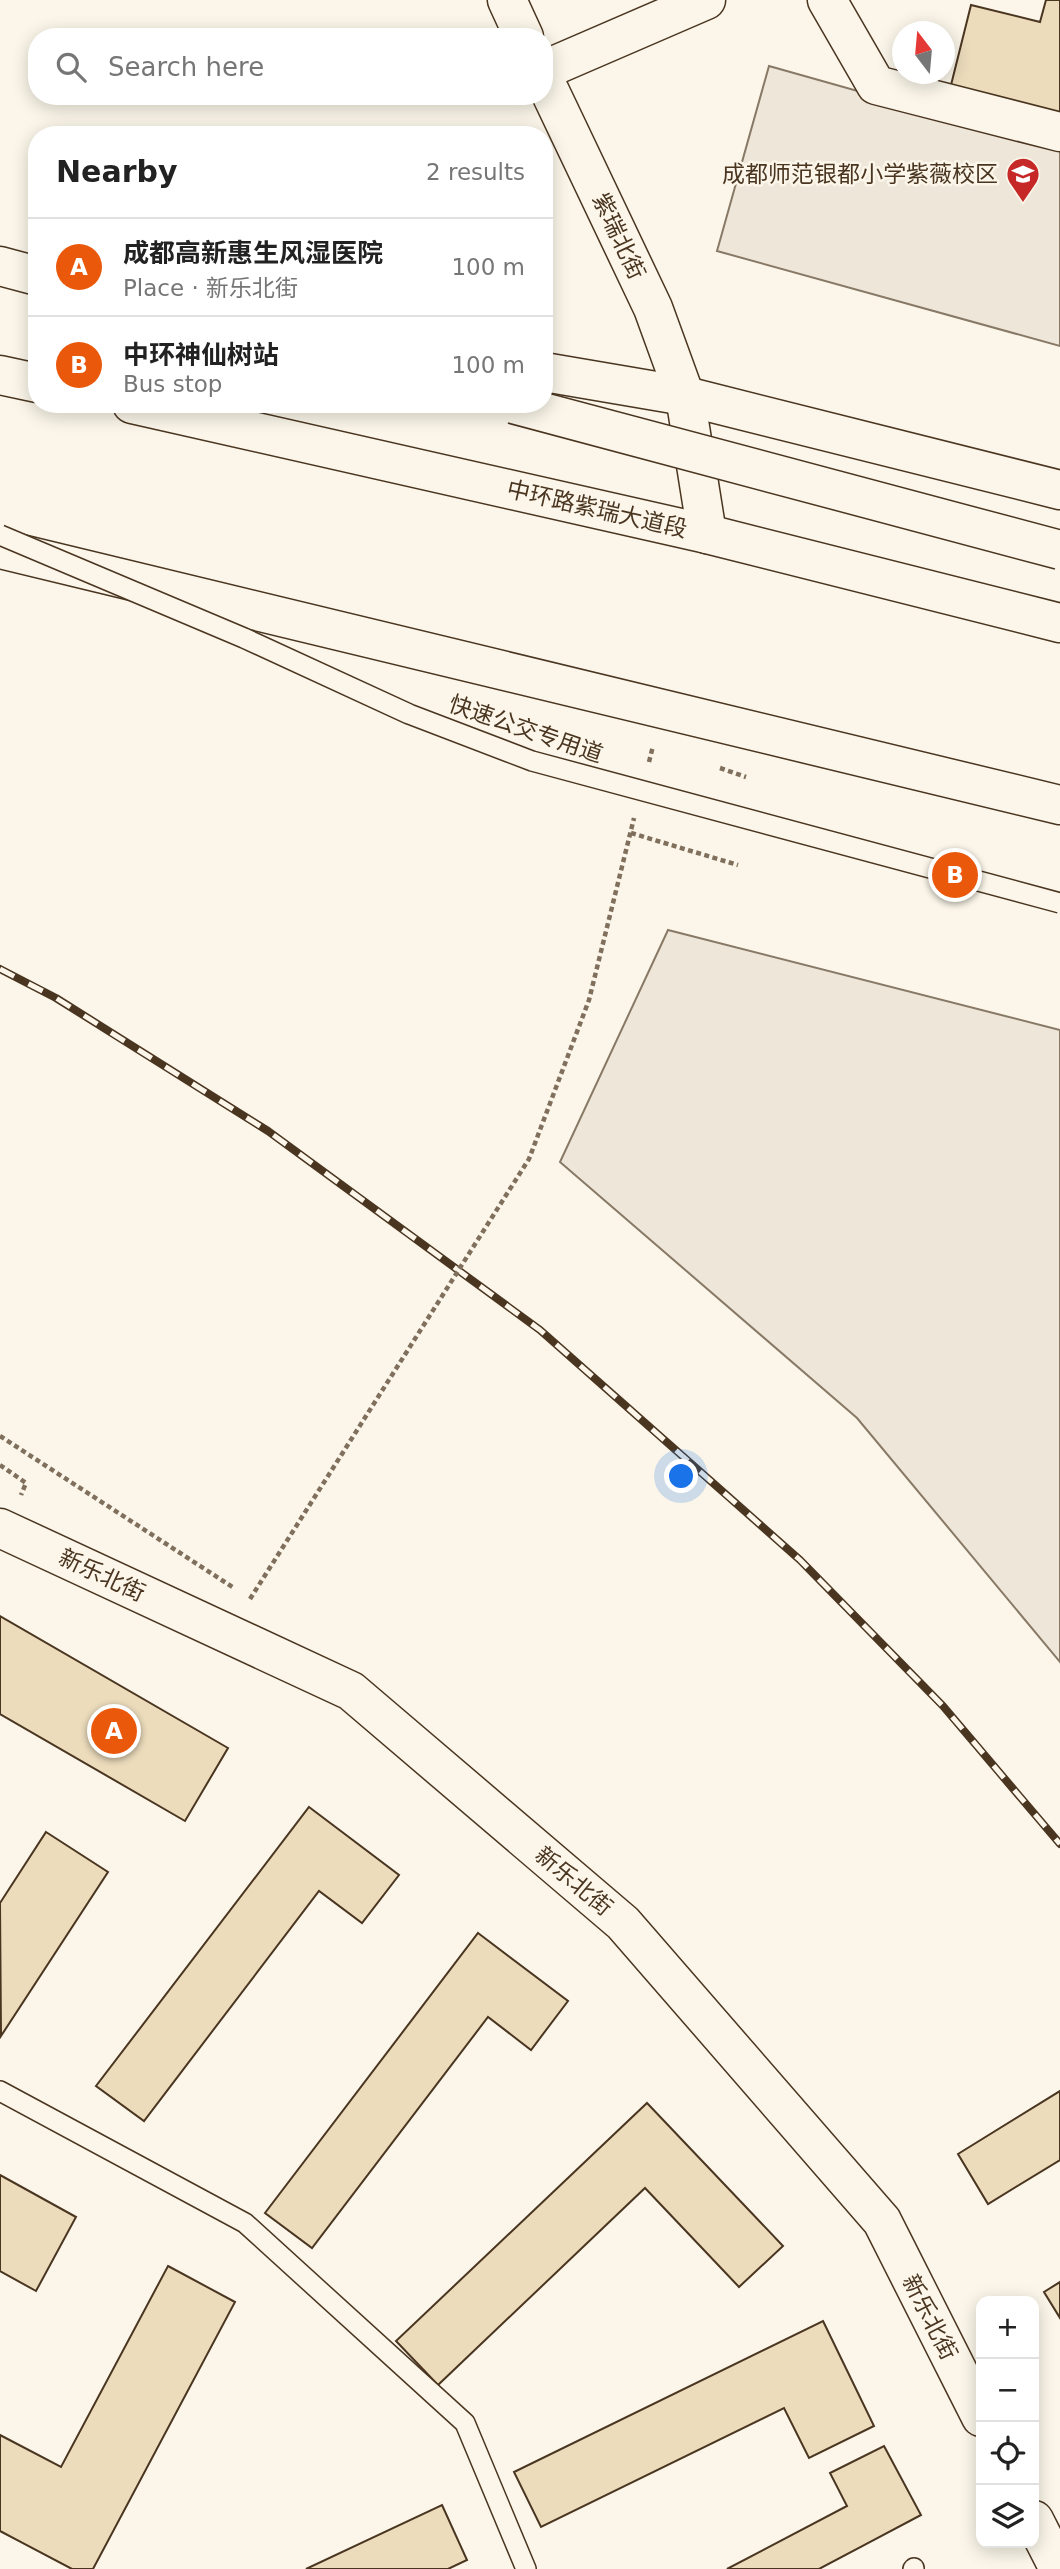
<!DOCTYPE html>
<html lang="en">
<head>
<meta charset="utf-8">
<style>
  body { margin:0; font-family:"DejaVu Sans","Noto Sans SC",sans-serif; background:#f6f6f6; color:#222 }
  .controls { position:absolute; right:21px; bottom:21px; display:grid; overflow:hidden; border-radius:14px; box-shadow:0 4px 18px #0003 }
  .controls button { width:63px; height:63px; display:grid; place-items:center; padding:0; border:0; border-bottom:2px solid #e0e0e0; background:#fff; color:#222; font:35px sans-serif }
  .compass { position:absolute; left:892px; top:21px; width:63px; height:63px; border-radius:50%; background:#fff; box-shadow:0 4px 18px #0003; rotate:344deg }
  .you { position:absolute; left:682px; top:1477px; width:24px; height:24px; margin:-18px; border:5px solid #fff; border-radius:50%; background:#1a73e8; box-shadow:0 0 0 10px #1a73e833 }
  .badge { display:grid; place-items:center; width:46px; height:46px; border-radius:50%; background:#ea580c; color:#fff; font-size:23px; font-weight:700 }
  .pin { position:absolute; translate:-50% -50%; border:4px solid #fff; box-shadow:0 2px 7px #0006 }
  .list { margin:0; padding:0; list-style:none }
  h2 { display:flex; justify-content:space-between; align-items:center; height:91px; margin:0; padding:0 28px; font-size:30px }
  h2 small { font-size:23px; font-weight:400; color:#767676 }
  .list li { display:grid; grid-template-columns:46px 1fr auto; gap:21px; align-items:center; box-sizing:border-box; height:98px; padding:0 28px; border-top:2px solid #e0e0e0 }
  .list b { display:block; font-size:26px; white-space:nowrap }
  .list p { margin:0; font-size:23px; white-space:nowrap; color:#767676 }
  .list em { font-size:23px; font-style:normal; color:#767676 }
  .icon { flex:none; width:38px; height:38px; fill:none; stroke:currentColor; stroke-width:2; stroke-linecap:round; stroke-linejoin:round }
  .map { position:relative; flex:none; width:1060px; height:2569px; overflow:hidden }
  .search { position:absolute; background:#fff; box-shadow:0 4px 18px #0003; left:28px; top:28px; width:525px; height:77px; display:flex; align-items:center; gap:18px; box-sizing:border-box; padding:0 24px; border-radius:28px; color:#767676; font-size:26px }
  .panel { position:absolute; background:#fff; box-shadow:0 4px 18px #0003; left:28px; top:126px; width:525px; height:287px; border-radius:28px }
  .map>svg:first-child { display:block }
</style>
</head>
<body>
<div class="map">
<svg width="1060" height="2569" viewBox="0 0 1060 2569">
  <rect width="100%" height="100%" fill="#fbf6e9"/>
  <g fill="#ede6d9" stroke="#887966" stroke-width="2">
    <path d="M769,66L1060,148V346L717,251Z"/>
    <path d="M668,930L1060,1030V1662L857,1418L560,1162Z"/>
  </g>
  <g fill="#ecdcbc" stroke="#4a3520" stroke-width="2">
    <path d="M1046,0H1060V120L949,93L971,5L1040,22Z"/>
    <path d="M0,1616L228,1748L185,1821L0,1714Z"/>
    <path d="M309,1807L399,1875L362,1923L319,1891L144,2121L96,2086Z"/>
    <path d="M46,1832L108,1872L1,2036L0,1903Z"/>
    <path d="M478,1933L568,2001L531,2050L488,2017L312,2248L265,2213Z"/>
    <path d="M1060,2091V2160L988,2204L958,2154Z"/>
    <path d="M647,2103L783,2246L739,2287L645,2188L438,2385L396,2341Z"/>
    <path d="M0,2175L76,2217L36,2291L0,2271Z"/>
    <path d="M168,2266L235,2302L93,2569H72L0,2531V2435L61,2467Z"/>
    <path d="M1060,2282V2318L1044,2292Z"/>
    <path d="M823,2321L874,2426L809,2458L784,2408L541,2527L514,2472Z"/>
    <path d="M884,2446L921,2515L819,2569H727L847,2506L830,2473Z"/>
    <path d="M442,2505L467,2560L448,2569H306Z"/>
  </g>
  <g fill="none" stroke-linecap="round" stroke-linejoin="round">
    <defs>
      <g id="lane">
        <path d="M0,2091L245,2223L465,2423L526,2569"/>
        <path d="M913,2569L914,2568"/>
      </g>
      <g id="street">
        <path d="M507,0L524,37"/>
        <path d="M827,0L876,85L1060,132"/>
        <path d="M544,70L706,0"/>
        <path d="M544,79L653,308L685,396L707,534"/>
      </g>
      <g id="secondary">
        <path d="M0,1528L351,1691L623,1923L882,2221L981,2417"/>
        <path d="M1034,2520L1059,2569"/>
      </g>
      <g id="primary">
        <path d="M544,372L685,396L1060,490"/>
        <path d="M0,375L37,383"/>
        <path d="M132,404L707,534L1060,623"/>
      </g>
      <g id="highway">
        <path d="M0,266L37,276"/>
        <path d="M0,549L1060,805"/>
      </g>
    </defs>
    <use href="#lane" stroke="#4a3520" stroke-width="22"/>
    <use href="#street" stroke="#4a3520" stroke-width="41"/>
    <use href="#secondary" stroke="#4a3520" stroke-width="41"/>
    <use href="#primary" stroke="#4a3520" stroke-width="41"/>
    <use href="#highway" stroke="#4a3520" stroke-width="41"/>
    <g stroke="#7f6f5c" stroke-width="4.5" stroke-dasharray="5 3.5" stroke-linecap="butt">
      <path d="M720,768L746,777"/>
      <path d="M631,833L738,865"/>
      <path d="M0,1436L234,1588"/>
      <path d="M0,1465L26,1483L21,1495"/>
    </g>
    <use href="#lane" stroke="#fbf6e9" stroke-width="19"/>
    <use href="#street" stroke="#fbf6e9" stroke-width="38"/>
    <use href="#secondary" stroke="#fbf6e9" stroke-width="38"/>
    <use href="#primary" stroke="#fbf6e9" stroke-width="38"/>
    <use href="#highway" stroke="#fbf6e9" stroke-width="38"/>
    <defs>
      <path id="rail" d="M0,969L56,998L268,1131L540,1330L800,1560L943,1706L1060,1844"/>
    </defs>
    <use href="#rail" stroke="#4a3520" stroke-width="8"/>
    <use href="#rail" stroke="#fbf6e9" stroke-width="5" stroke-dasharray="16" stroke-linecap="butt"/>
    <defs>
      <path id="lane-bridge" d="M0,535L244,638L409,714L532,761L1060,903"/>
      <path id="highway-bridge" d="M513,404L1060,550"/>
    </defs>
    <use href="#lane-bridge" stroke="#4a3520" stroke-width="22" stroke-linecap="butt"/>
    <use href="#highway-bridge" stroke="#4a3520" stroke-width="41" stroke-linecap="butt"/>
    <g stroke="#7f6f5c" stroke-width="4.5" stroke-dasharray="5 3.5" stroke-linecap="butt">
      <path d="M649,762L653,746"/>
      <path d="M250,1599L529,1159L589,1000L634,818"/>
    </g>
    <use href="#lane-bridge" stroke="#fbf6e9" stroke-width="19"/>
    <use href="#highway-bridge" stroke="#fbf6e9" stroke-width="38"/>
  </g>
  <defs>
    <symbol id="school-pin" viewBox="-11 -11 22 30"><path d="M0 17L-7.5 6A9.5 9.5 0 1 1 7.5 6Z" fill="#c62828" stroke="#fbf6e9"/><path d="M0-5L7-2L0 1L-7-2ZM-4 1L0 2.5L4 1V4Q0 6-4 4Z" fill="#fff"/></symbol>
  </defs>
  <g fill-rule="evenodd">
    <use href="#school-pin" x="1004" y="155" width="38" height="52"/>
  </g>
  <g text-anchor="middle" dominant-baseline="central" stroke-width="5" stroke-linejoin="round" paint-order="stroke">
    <g font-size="23" fill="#4a3520" stroke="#fbf6e9" text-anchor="end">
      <text x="998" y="174">成都师范银都小学紫薇校区</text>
    </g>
    <g font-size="23" fill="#4a3520" stroke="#fbf6e9">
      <text transform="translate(619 236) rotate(65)">紫瑞北街</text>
      <text transform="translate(597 509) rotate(13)">中环路紫瑞大道段</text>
      <text transform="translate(526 729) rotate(19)">快速公交专用道</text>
      <text transform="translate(102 1575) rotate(25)">新乐北街</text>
      <text transform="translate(574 1881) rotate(40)">新乐北街</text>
      <text transform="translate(930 2317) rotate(63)">新乐北街</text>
    </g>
  </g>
</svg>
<div class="controls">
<button>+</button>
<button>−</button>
<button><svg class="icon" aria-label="locate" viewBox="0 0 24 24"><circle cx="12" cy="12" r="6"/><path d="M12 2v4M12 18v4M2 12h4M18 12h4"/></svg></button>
<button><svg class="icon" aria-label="layers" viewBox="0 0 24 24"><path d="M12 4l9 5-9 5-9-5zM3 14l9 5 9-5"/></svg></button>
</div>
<svg class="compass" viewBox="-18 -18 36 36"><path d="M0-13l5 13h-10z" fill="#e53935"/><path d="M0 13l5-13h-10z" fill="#767676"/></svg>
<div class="you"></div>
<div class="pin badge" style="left:114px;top:1731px">A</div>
<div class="pin badge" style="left:955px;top:875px">B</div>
<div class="search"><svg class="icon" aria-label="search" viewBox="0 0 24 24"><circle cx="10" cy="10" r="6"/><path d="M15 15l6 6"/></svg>Search here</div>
<section class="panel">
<h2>Nearby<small>2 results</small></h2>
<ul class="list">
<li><span class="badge">A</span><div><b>成都高新惠生风湿医院</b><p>Place · 新乐北街</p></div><em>100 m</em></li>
<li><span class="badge">B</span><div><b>中环神仙树站</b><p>Bus stop</p></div><em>100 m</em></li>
</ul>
</section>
</div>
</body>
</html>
